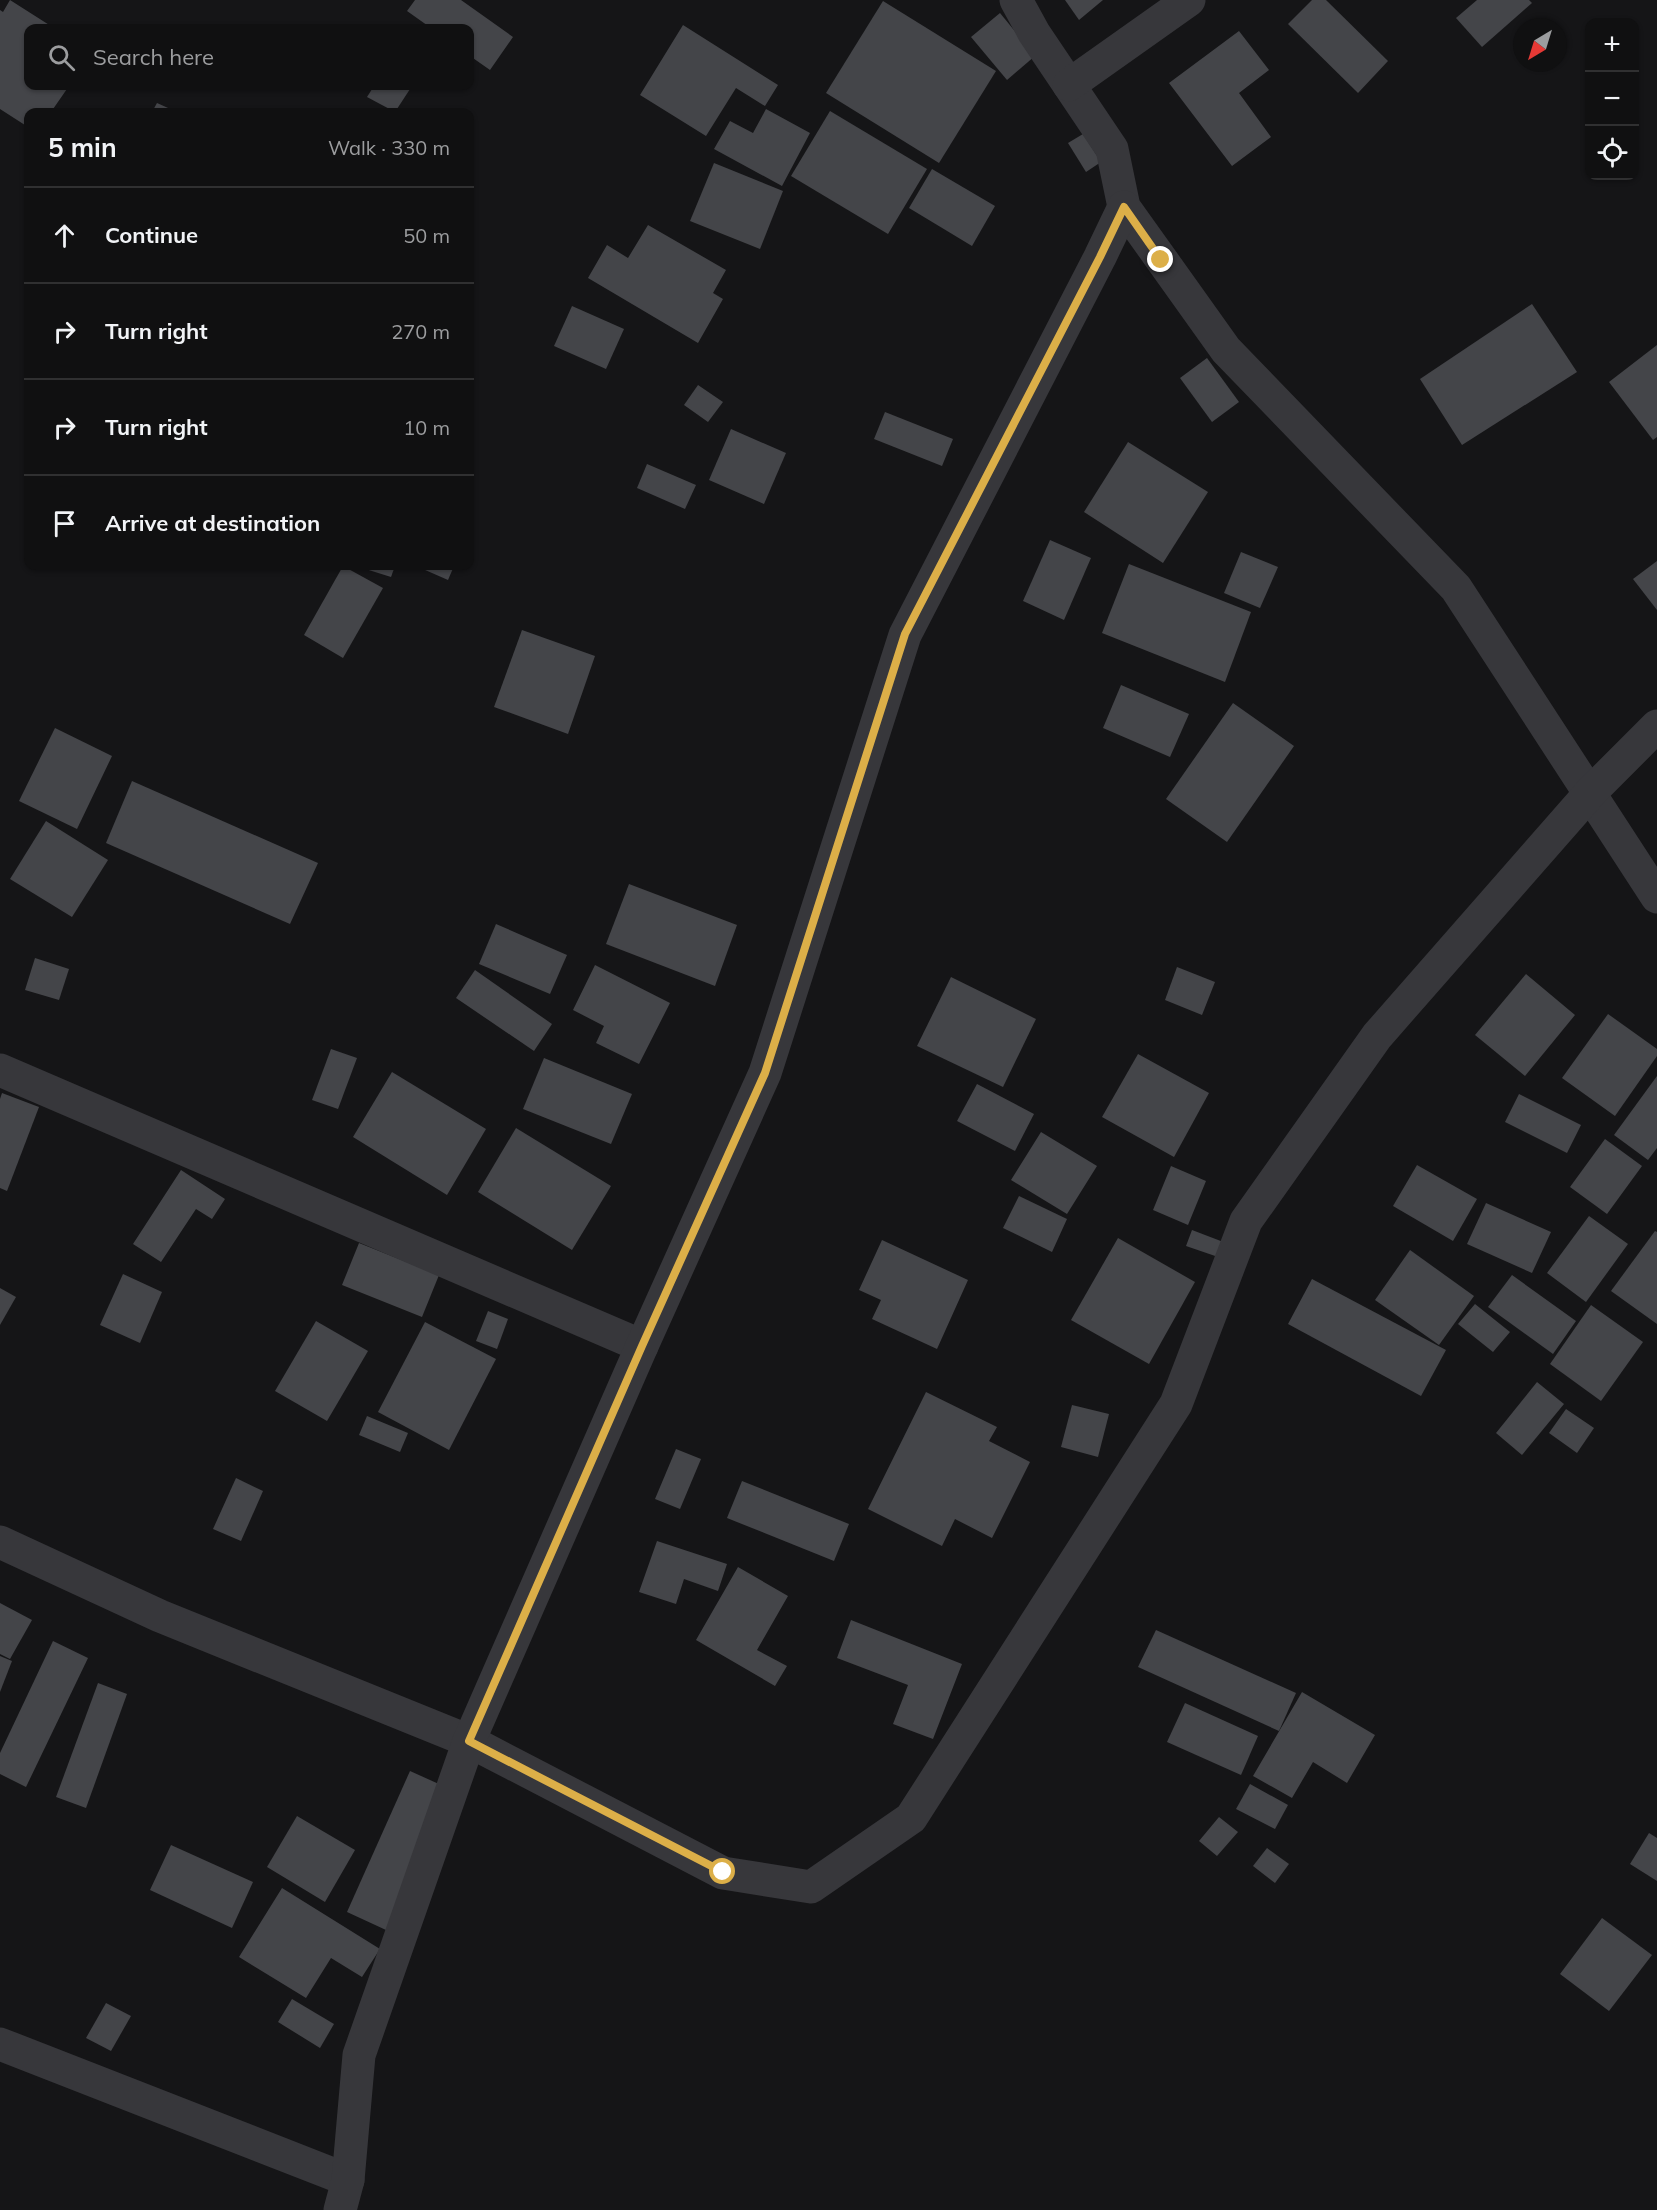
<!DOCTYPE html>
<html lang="en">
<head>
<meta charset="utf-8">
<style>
  body { margin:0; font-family:Mulish,sans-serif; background:#19191a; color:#f1f3f6 }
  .controls { position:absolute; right:18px; top:18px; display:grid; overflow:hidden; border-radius:12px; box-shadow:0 2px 4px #0004 }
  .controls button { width:54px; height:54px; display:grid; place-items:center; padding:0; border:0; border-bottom:2px solid #303031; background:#101011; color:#f1f3f6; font:30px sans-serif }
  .compass { position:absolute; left:1513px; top:18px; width:54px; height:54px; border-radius:50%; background:#101011; box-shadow:0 2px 4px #0004; rotate:218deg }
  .stop { position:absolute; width:18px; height:18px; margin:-14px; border:4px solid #dcaf48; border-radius:50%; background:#fff }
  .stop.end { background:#dcaf48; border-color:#fff; box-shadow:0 2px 6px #0008 }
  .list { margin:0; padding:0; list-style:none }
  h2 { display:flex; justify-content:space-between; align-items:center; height:78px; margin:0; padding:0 24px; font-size:26px }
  h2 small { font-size:20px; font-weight:400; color:#9c9d9f }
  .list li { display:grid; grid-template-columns:39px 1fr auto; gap:18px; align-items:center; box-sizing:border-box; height:96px; padding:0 24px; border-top:2px solid #303031 }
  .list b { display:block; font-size:22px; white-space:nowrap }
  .list em { font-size:20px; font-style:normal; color:#9c9d9f }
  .icon { flex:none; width:33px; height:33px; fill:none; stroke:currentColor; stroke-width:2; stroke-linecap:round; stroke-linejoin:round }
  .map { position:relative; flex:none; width:1657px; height:2210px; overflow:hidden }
  .search { position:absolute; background:#101011; box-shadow:0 2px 4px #0004; left:24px; top:24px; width:450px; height:66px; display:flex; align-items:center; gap:15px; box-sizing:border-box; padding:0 21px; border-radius:12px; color:#9c9d9f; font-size:22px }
  .panel { position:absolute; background:#101011; box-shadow:0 2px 4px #0004; left:24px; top:108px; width:450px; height:462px; border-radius:12px }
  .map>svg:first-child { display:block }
</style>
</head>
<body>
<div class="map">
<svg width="1657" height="2210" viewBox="0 0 1657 2210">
  <rect width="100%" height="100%" fill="#151517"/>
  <g fill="#444549">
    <path d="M10,0L54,28H28V86H69L51,112H28V127L0,109V10L3,12Z"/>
    <path d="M415,0H461L513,37L490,70L470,56V28H431L407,11Z"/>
    <path d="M1065,0H1103L1079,20Z"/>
    <path d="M1312,0H1326L1388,61L1358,93L1288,24Z"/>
    <path d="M1477,0H1529L1532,3L1482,47L1456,18Z"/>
    <path d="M883,1L996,71L939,163L826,93Z"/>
    <path d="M1000,13L1035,56L1007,80L971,37Z"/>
    <path d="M683,25L778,85L765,106L736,88L706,136L640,95Z"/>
    <path d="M1239,31L1269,70L1239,93L1271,137L1232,166L1169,83Z"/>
    <path d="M374,86H412L395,112L367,97Z"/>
    <path d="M157,103L177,112H152Z"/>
    <path d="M766,109L810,133L782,186L714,149L730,121L753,133Z"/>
    <path d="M830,111L927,169L888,234L791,176Z"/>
    <path d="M1083,134L1101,162L1086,172L1068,143Z"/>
    <path d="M714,163L783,191L760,249L690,221Z"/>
    <path d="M932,169L995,206L972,246L909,208Z"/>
    <path d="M648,225L726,270L713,293L723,299L698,343L588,278L607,245L628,258Z"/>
    <path d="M1532,304L1577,372L1462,445L1420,379Z"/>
    <path d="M572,306L624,329L606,369L554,346Z"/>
    <path d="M1657,345V437L1653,440L1609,382Z"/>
    <path d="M1207,358L1239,402L1212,422L1180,378Z"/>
    <path d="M698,385L723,402L708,422L684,405Z"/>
    <path d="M885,412L953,439L942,466L874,439Z"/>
    <path d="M731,429L786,453L764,504L709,480Z"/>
    <path d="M1128,442L1208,492L1163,563L1084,512Z"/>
    <path d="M647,464L696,485L685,509L637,488Z"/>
    <path d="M1050,540L1091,558L1064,620L1023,601Z"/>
    <path d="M1241,552L1278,567L1260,608L1224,593Z"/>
    <path d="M1657,561V610L1633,579Z"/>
    <path d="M1129,564L1251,612L1225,682L1102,633Z"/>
    <path d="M343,566L383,588L343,658L304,635Z"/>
    <path d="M356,566H395L391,577Z"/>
    <path d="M416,566H454L448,580Z"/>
    <path d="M522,630L595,656L568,734L494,707Z"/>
    <path d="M1121,685L1189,714L1170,757L1103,728Z"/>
    <path d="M1233,703L1294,746L1227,842L1166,799Z"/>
    <path d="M55,728L112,756L77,829L19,801Z"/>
    <path d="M132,781L318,863L290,924L106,843Z"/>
    <path d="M46,821L108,860L72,917L10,879Z"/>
    <path d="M629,884L737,925L715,986L606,944Z"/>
    <path d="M496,924L567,955L550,994L479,964Z"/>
    <path d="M35,958L69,969L59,1000L25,990Z"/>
    <path d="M595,965L670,1003L639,1064L596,1043L604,1026L573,1010Z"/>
    <path d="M1177,967L1215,982L1202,1015L1165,1000Z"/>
    <path d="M475,970L552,1024L534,1051L456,998Z"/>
    <path d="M1526,974L1575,1015L1525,1076L1475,1035Z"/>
    <path d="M951,977L1036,1019L1003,1087L917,1046Z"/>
    <path d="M1608,1014L1657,1049V1056L1615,1116L1562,1078Z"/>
    <path d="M331,1049L357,1058L338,1109L312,1100Z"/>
    <path d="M1138,1054L1209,1093L1174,1157L1102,1117Z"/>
    <path d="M544,1058L632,1094L611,1144L523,1109Z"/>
    <path d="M392,1072L486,1129L447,1195L353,1137Z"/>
    <path d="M1657,1076V1148L1648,1160L1614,1135Z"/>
    <path d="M977,1084L1034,1114L1015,1151L957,1121Z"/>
    <path d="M2,1093L39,1107L7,1191L0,1188V1099Z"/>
    <path d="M1519,1094L1581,1125L1567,1153L1505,1122Z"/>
    <path d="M516,1128L611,1186L572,1250L478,1192Z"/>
    <path d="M1041,1132L1097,1166L1067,1214L1011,1180Z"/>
    <path d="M1605,1139L1642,1166L1607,1214L1570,1187Z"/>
    <path d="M1417,1165L1477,1199L1453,1241L1393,1206Z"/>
    <path d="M1171,1166L1206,1181L1188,1225L1153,1210Z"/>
    <path d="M181,1170L225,1199L212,1219L196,1209L161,1262L133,1244Z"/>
    <path d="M1019,1196L1067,1219L1052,1252L1003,1228Z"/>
    <path d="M1486,1203L1551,1232L1532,1273L1467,1244Z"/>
    <path d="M1589,1216L1628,1244L1586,1302L1547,1273Z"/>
    <path d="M1192,1230L1226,1243L1221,1258L1186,1246Z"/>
    <path d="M1655,1231L1657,1232V1324L1611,1291Z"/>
    <path d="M1118,1238L1195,1282L1149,1364L1071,1320Z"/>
    <path d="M882,1240L968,1280L937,1349L872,1319L881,1300L859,1290Z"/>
    <path d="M359,1243L439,1275L422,1317L342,1285Z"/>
    <path d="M1410,1250L1474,1296L1439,1345L1375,1300Z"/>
    <path d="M123,1274L162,1292L140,1343L100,1325Z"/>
    <path d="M1512,1275L1576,1321L1553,1354L1488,1307Z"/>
    <path d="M1312,1279L1446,1350L1421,1396L1288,1324Z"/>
    <path d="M0,1288L16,1297L0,1325Z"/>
    <path d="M1475,1304L1510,1332L1493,1352L1458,1324Z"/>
    <path d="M1591,1305L1643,1342L1601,1401L1550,1364Z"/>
    <path d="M488,1311L508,1319L497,1349L476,1341Z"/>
    <path d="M316,1321L368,1351L327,1421L275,1391Z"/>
    <path d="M425,1322L496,1359L449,1450L378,1412Z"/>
    <path d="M1537,1382L1564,1404L1522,1455L1496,1433Z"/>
    <path d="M926,1392L997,1427L989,1441L1030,1462L992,1538L955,1519L942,1546L868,1509Z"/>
    <path d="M1072,1405L1109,1414L1098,1457L1061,1447Z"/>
    <path d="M1566,1409L1594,1428L1577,1453L1549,1433Z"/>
    <path d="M367,1416L408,1433L400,1452L359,1435Z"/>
    <path d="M676,1449L701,1459L680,1509L655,1499Z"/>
    <path d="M236,1478L263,1491L241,1541L213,1529Z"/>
    <path d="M742,1481L849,1524L834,1561L727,1518Z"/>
    <path d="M657,1541L727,1564L718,1591L684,1579L676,1604L639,1592Z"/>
    <path d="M738,1567L788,1596L757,1650L787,1666L775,1686L696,1640Z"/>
    <path d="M0,1603L32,1620L10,1659L0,1654Z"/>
    <path d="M851,1620L962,1664L933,1739L893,1724L908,1685L837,1658Z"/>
    <path d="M1156,1630L1296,1693L1279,1731L1138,1667Z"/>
    <path d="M53,1641L88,1658L26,1787L0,1774V1753Z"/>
    <path d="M0,1656L12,1661L0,1692Z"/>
    <path d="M98,1683L127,1694L86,1808L56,1797Z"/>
    <path d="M1302,1692L1375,1735L1347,1783L1313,1762L1292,1798L1253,1776Z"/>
    <path d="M1185,1703L1258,1736L1241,1775L1167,1742Z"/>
    <path d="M410,1771L450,1789L386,1930L347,1912Z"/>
    <path d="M1250,1784L1288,1805L1275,1829L1236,1809Z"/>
    <path d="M297,1816L355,1850L325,1902L267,1867Z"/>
    <path d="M1219,1817L1238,1832L1217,1856L1199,1841Z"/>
    <path d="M1649,1833L1657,1838V1881L1630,1864Z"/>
    <path d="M171,1845L253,1882L232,1928L150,1890Z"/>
    <path d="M1267,1848L1289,1864L1275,1883L1253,1866Z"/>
    <path d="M282,1888L380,1949L362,1977L331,1958L306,1998L239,1957Z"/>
    <path d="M1602,1918L1652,1955L1609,2011L1560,1974Z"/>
    <path d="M292,1999L334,2024L320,2048L278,2022Z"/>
    <path d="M106,2003L131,2016L111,2051L86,2038Z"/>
  </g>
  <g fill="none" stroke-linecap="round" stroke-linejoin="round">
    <g stroke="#37373b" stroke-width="33">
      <path d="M1016,0L1034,33L1112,149L1124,207L1226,350L1456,588L1657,897"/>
      <path d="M1069,85L1189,0"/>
      <path d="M0,1070L642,1346"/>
      <path d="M0,1542L160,1616L469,1741L723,1873L811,1887L911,1818L1176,1404L1246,1221L1377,1036L1591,792L1657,726"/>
      <path d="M0,2044L348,2180"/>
      <path d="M340,2210L348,2180L359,2055L469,1741L642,1346L765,1073L905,635L1100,257L1124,207"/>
    </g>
  </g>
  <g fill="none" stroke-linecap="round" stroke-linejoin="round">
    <path stroke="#dcaf48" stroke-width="8" d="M723,1872L469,1741L642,1346L765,1073L905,634L1100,257L1124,207L1161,260"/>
  </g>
</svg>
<div class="controls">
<button>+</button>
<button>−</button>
<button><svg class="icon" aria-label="locate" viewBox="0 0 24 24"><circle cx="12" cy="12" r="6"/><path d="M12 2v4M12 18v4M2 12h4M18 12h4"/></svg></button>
</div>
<svg class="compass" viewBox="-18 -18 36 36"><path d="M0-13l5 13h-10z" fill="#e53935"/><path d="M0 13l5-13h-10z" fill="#9c9d9f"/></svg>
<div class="stop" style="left:723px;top:1872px"></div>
<div class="stop end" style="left:1161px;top:260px"></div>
<div class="search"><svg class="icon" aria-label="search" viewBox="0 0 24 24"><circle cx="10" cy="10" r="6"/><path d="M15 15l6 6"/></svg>Search here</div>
<section class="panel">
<h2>5 min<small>Walk · 330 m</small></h2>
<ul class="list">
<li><svg class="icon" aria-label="ahead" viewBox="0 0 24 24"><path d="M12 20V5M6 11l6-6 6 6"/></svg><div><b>Continue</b></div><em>50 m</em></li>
<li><svg class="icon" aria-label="right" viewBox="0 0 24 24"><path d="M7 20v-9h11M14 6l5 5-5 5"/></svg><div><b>Turn right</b></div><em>270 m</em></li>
<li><svg class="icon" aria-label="right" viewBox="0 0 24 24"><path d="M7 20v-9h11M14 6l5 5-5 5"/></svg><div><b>Turn right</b></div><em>10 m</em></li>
<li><svg class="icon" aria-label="arrive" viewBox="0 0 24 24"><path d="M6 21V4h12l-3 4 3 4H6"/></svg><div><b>Arrive at destination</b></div></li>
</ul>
</section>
</div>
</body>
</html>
